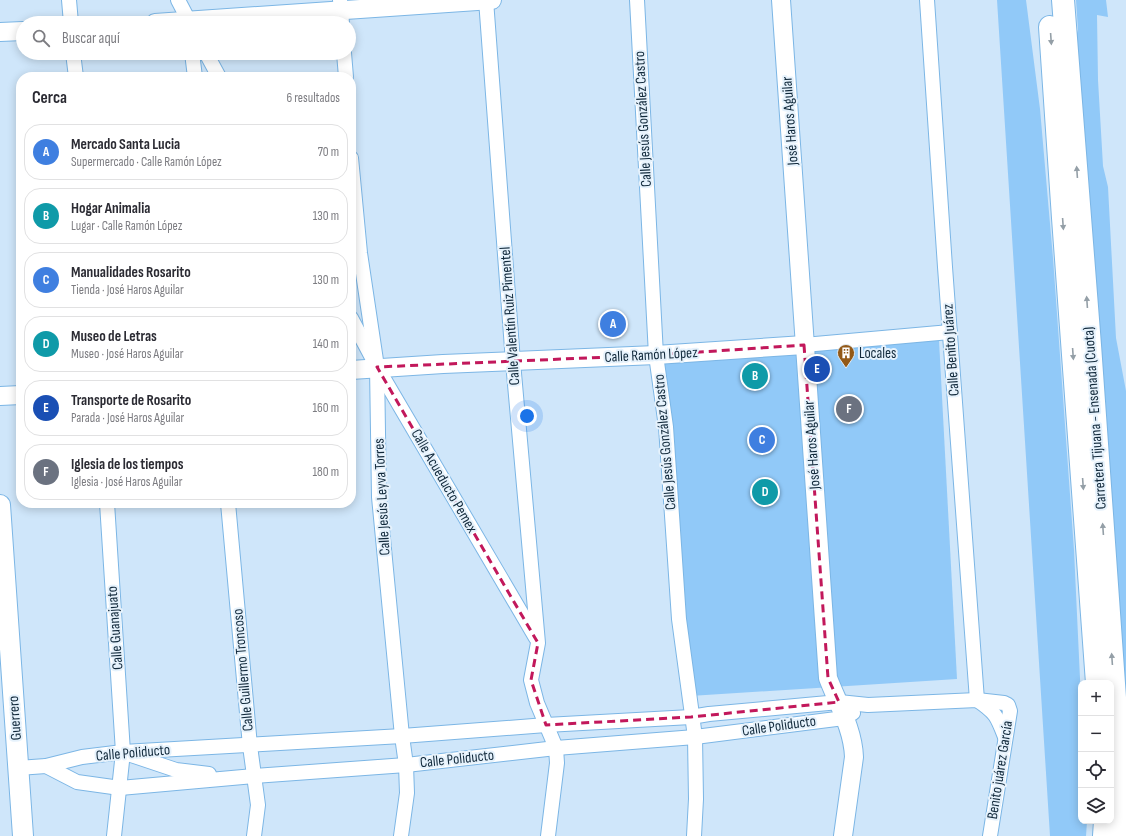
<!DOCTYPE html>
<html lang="es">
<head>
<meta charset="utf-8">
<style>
  body { margin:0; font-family:"Sofia Sans Condensed",sans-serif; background:#f2f2f3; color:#2b2b33 }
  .controls { position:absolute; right:12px; bottom:12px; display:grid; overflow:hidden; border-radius:8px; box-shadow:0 2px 10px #0003 }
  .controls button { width:36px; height:36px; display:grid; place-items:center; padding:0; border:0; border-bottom:1px solid #e1e1e2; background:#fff; color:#2b2b33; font:20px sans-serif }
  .you { position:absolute; left:527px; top:416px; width:14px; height:14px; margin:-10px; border:3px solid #fff; border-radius:50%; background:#1a73e8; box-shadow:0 0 0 6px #1a73e833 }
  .badge { display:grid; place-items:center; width:26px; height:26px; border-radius:50%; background:#7c3aed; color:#fff; font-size:13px; font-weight:700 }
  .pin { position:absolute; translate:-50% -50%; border:2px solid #fff; box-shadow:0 1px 4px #0006 }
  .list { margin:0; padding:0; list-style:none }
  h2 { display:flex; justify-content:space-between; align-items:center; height:52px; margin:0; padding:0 16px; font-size:17px }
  h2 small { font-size:13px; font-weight:400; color:#7c7c81 }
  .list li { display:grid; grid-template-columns:26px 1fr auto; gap:12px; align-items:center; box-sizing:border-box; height:56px; margin:0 8px 8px; padding:0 8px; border:1px solid #e1e1e2; border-radius:16px }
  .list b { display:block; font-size:15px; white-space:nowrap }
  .list p { margin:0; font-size:13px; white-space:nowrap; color:#7c7c81 }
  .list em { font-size:13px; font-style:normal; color:#7c7c81 }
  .icon { flex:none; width:22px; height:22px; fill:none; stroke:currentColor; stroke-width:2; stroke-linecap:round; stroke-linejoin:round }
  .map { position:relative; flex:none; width:1126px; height:836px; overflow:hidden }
  .search { position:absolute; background:#fff; box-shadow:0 2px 10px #0003; left:16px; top:16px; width:340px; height:44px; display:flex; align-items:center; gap:10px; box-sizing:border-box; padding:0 14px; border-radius:22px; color:#7c7c81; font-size:15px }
  .panel { position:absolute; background:#fff; box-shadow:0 2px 10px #0003; left:16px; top:72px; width:340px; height:436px; border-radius:16px }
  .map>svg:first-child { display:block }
</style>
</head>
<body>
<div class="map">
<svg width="1126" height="836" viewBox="0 0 1126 836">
  <rect width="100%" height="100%" fill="#cfe6fa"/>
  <g fill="#91c9f8">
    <path d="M997,0H1026L1040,109L1053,258L1074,550L1081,700V821H1087L1086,836H1050Z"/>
    <path d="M1076,0H1106L1108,17L1097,15L1098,80L1103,166L1108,187L1116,338L1126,391V706L1074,43L1078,30Z"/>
    <path d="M939,340L957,679L690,696L663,360Z"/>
  </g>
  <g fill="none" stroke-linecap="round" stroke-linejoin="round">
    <defs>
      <g id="minor">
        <path d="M69,0L71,23"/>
        <path d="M178,0L190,23"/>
        <path d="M340,0L342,23"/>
        <path d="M486,0L513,362L538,643L531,680L537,703L556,748L557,763L548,836"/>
        <path d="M637,0L656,355L666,427L679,619L695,737L696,799L694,836"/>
        <path d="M927,0L945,267L977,700C996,713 997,716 1005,737"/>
        <path d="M73,53L76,77"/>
        <path d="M192,53L195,77"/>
        <path d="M206,53L219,77"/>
        <path d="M344,53L346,77"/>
        <path d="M351,158L360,253L377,367L379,497L402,736L406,765L407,793L401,836"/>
        <path d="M351,318L377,367L536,638"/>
        <path d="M804,345L950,332"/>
        <path d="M107,503L123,752L114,836"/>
        <path d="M228,503L250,746L258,805L254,836"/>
        <path d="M131,755L176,770L209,774"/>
        <path d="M46,766L77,782L120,788L254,776L406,765L556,748L695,737L844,718L853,713"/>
        <path d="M18,768L46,766L82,757L123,752L402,736L546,725L691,717L709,714L839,702L868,705L977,700L1004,703L1008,705L1010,711L990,836"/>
      </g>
      <g id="tertiary">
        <path d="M781,0L828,678C838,704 853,729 854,757L843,836"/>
        <path d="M155,23L492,0"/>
        <path d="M0,32L23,31"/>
        <path d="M351,370L443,364L656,355L804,345"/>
        <path d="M0,396L21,395"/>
      </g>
      <path id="secondary" d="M0,505L23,836"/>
      <g id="motorway">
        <path d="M1063,0L1090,345L1119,754L1122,836"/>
        <path d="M1050,27L1063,218L1097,683"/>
        <path d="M1104,836L1105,821"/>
      </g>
    </defs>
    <use href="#minor" stroke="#7cb6e5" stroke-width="16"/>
    <use href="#tertiary" stroke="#7cb6e5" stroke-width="20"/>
    <use href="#secondary" stroke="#7cb6e5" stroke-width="22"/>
    <use href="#motorway" stroke="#7cb6e5" stroke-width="24"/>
    <use href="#minor" stroke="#fff" stroke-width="14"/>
    <use href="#tertiary" stroke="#fff" stroke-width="18"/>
    <use href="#secondary" stroke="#fff" stroke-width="20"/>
    <use href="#motorway" stroke="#fff" stroke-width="22"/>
  </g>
  <defs><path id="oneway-solid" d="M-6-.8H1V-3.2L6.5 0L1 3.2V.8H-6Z"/></defs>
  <g fill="#949fa7">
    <use href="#oneway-solid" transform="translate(1051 39) rotate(86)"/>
    <use href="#oneway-solid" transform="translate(1077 172) rotate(-94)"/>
    <use href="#oneway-solid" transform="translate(1063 224) rotate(86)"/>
    <use href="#oneway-solid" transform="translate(1087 302) rotate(-94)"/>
    <use href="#oneway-solid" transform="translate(1073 354) rotate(86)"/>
    <use href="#oneway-solid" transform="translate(1083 484) rotate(86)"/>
    <use href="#oneway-solid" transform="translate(1103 529) rotate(-94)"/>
    <use href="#oneway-solid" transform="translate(1112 659) rotate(-94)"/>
  </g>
  <path fill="none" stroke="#c2185b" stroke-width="3" stroke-dasharray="8 5" stroke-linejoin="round" d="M804,345L828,678L839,702L691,717L546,725L531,680L538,643L377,367L656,355Z"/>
  <defs>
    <symbol id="building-pin" viewBox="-11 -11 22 30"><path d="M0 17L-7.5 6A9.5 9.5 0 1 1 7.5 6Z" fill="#935917" stroke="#e6f2fc"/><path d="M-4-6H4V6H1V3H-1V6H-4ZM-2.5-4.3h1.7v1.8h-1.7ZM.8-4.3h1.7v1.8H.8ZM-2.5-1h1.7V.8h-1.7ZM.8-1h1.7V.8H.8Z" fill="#fff"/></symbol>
  </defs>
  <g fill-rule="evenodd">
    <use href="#building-pin" x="836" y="343" width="20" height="27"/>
  </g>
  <g text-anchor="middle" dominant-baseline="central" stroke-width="4" stroke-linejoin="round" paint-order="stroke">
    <g font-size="15" fill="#11293b" stroke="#e6f2fc">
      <text transform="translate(643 119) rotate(-93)">Calle Jesús González Castro</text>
      <text transform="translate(790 121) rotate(-94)">José Haros Aguilar</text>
      <text transform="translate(510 316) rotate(-94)">Calle Valentín Ruiz Pimentel</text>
      <text transform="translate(951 350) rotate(-94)">Calle Benito Juárez</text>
      <text transform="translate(651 355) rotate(-3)">Calle Ramón López</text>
      <text transform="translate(1095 418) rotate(-94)">Carretera Tijuana - Ensenada (Cuota)</text>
      <text transform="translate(665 442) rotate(-95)">Calle Jesús González Castro</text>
      <text transform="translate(812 445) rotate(-94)">José Haros Aguilar</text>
      <text transform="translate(444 481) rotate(60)">Calle Acueducto Pemex</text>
      <text transform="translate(382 497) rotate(-93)">Calle Jesús Leyva Torres</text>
      <text transform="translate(115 628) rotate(-94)">Calle Guanajuato</text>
      <text transform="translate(243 670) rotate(-95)">Calle Guillermo Troncoso</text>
      <text transform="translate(15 718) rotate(-94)">Guerrero</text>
      <text transform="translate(779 726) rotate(-8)">Calle Poliducto</text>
      <text transform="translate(133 753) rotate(-5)">Calle Poliducto</text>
      <text transform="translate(457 759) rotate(-6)">Calle Poliducto</text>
      <text transform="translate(1000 770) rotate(-81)">Benito juárez García</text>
    </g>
    <g font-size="15" fill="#11293b" stroke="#e6f2fc" text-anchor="start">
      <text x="859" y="353">Locales</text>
    </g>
  </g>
</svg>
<div class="controls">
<button>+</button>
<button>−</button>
<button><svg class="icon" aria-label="locate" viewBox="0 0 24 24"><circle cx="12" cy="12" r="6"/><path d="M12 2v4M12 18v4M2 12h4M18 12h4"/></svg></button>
<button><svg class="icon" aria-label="layers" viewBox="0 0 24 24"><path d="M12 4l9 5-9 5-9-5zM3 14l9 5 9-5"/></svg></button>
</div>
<div class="you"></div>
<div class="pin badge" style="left:613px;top:324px;background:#3f7fe0">A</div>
<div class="pin badge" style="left:755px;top:376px;background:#0f9aa8">B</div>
<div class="pin badge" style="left:762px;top:440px;background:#3f7fe0">C</div>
<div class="pin badge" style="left:765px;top:492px;background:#0f9aa8">D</div>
<div class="pin badge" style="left:817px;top:369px;background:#1a4fb4">E</div>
<div class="pin badge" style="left:849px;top:409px;background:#6b7280">F</div>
<div class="search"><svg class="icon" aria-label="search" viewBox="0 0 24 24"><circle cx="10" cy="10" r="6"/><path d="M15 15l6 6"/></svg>Buscar aquí</div>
<section class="panel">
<h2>Cerca<small>6 resultados</small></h2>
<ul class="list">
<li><span class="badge" style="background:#3f7fe0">A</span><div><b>Mercado Santa Lucia</b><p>Supermercado · Calle Ramón López</p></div><em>70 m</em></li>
<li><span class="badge" style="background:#0f9aa8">B</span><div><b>Hogar Animalia</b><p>Lugar · Calle Ramón López</p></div><em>130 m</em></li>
<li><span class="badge" style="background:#3f7fe0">C</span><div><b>Manualidades Rosarito</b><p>Tienda · José Haros Aguilar</p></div><em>130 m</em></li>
<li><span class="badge" style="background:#0f9aa8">D</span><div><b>Museo de Letras</b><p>Museo · José Haros Aguilar</p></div><em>140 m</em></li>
<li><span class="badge" style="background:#1a4fb4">E</span><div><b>Transporte de Rosarito</b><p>Parada · José Haros Aguilar</p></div><em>160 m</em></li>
<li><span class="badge" style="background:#6b7280">F</span><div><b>Iglesia de los tiempos</b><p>Iglesia · José Haros Aguilar</p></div><em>180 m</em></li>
</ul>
</section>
</div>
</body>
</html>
